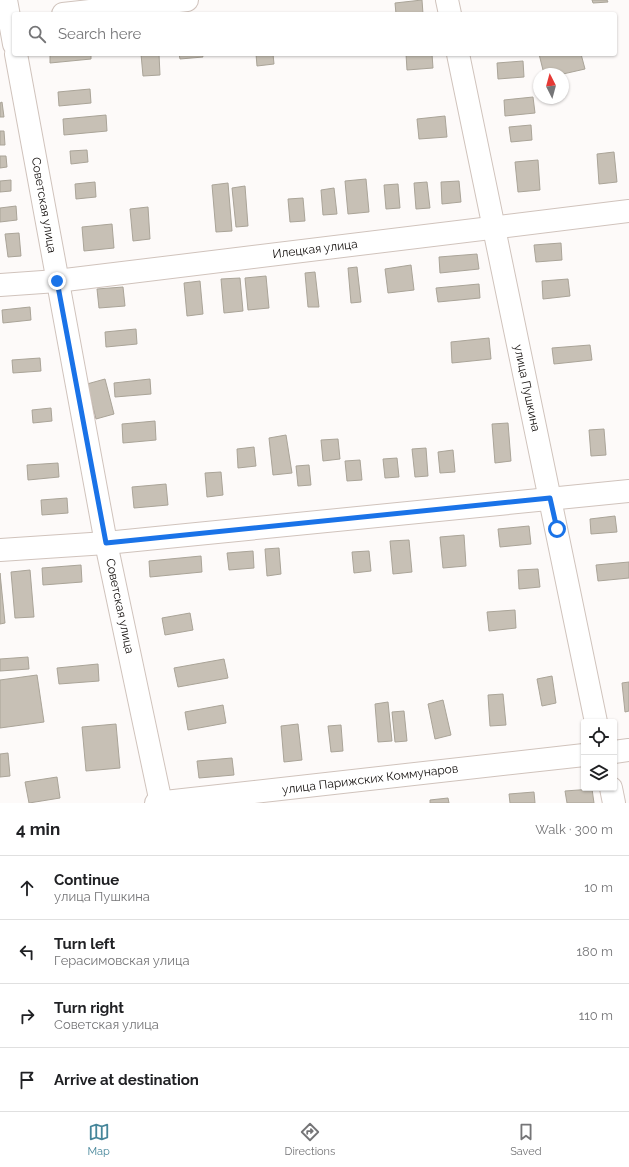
<!DOCTYPE html>
<html lang="en">
<head>
<meta charset="utf-8">
<style>
  body { margin:0; font-family:Raleway,sans-serif; background:#f6f6f6; color:#202124 }
  .controls { position:absolute; right:12px; bottom:12px; display:grid; overflow:hidden; border-radius:4px; box-shadow:0 1px 3px #0004 }
  .controls button { width:36px; height:36px; display:grid; place-items:center; padding:0; border:0; border-bottom:1px solid #e0e0e0; background:#fff; color:#202124; font:20px sans-serif }
  .compass { position:absolute; left:533px; top:68px; width:36px; height:36px; border-radius:50%; background:#fff; box-shadow:0 1px 3px #0004; rotate:354deg }
  .stop { position:absolute; width:12px; height:12px; margin:-9px; border:3px solid #1a73e8; border-radius:50%; background:#fff }
  .stop.end { background:#1a73e8; border-color:#fff; box-shadow:0 1px 4px #0008 }
  .list { margin:0; padding:0; list-style:none }
  h2 { display:flex; justify-content:space-between; align-items:center; height:52px; margin:0; padding:0 16px; font-size:17px }
  h2 small { font-size:13px; font-weight:400; color:#757577 }
  .list li { display:grid; grid-template-columns:26px 1fr auto; gap:12px; align-items:center; box-sizing:border-box; height:64px; padding:0 16px; border-top:1px solid #e0e0e0 }
  .list b { display:block; font-size:15px; white-space:nowrap }
  .list p { margin:0; font-size:13px; white-space:nowrap; color:#757577 }
  .list em { font-size:13px; font-style:normal; color:#757577 }
  .icon { flex:none; width:22px; height:22px; fill:none; stroke:currentColor; stroke-width:2; stroke-linecap:round; stroke-linejoin:round }
  .map { position:relative; flex:none; width:629px; height:803px; overflow:hidden }
  .search { position:absolute; background:#fff; box-shadow:0 1px 3px #0004; left:12px; right:12px; top:12px; height:44px; display:flex; align-items:center; gap:10px; box-sizing:border-box; padding:0 14px; border-radius:4px; color:#757577; font-size:15px }
  .sheet { height:308px; background:#fff }
  nav { display:flex; justify-content:space-around; align-items:center; box-sizing:border-box; height:56px; border-top:1px solid #e0e0e0; background:#fff; font-size:11px; color:#757577 }
  nav a { display:grid; justify-items:center; gap:2px }
  nav .on { color:#46869a }
  .map>svg:first-child { display:block }
</style>
</head>
<body>
<div class="map">
<svg width="629" height="803" viewBox="0 0 629 803">
  <rect width="100%" height="100%" fill="#fdfaf9"/>
  <g fill="#c7c0b5" stroke="#aaa498">
    <path d="M422,0L423,14H396L395,3Z"/>
    <path d="M592,0H607L608,2L593,3Z"/>
    <path d="M50,54H91V59L50,63Z"/>
    <path d="M141,54H159L160,75L143,76Z"/>
    <path d="M179,54H202L203,57L180,59Z"/>
    <path d="M256,54H273L274,64L257,66Z"/>
    <path d="M406,54H432L433,68L407,70Z"/>
    <path d="M539,54H581L585,69L563,74H544Z"/>
    <path d="M523,61L524,77L498,79L497,63Z"/>
    <path d="M90,89L91,103L59,106L58,92Z"/>
    <path d="M533,97L535,113L505,116L504,100Z"/>
    <path d="M2,102L4,117H0V103Z"/>
    <path d="M106,115L107,131L64,135L63,119Z"/>
    <path d="M445,116L447,137L419,139L417,119Z"/>
    <path d="M531,125L532,140L511,142L509,127Z"/>
    <path d="M0,131H4L5,145H0Z"/>
    <path d="M87,150L88,162L71,164L70,151Z"/>
    <path d="M614,152L617,182L599,184L597,154Z"/>
    <path d="M0,156H6L7,167L0,168Z"/>
    <path d="M538,160L540,190L518,192L515,162Z"/>
    <path d="M366,179L369,212L348,214L345,181Z"/>
    <path d="M11,180V191L0,192V181Z"/>
    <path d="M459,181L461,202L442,204L441,182Z"/>
    <path d="M95,182L96,197L76,199L75,184Z"/>
    <path d="M427,182L430,208L416,209L414,183Z"/>
    <path d="M228,183L232,231L216,232L212,185Z"/>
    <path d="M398,184L400,208L386,209L384,185Z"/>
    <path d="M245,186L248,226L236,227L232,188Z"/>
    <path d="M334,188L337,214L323,215L321,190Z"/>
    <path d="M303,198L305,221L290,222L288,199Z"/>
    <path d="M16,206L17,220L0,222V208Z"/>
    <path d="M148,207L150,239L133,241L130,209Z"/>
    <path d="M112,224L114,248L84,251L82,227Z"/>
    <path d="M19,233L21,256L8,257L5,234Z"/>
    <path d="M561,243L562,260L536,262L534,245Z"/>
    <path d="M477,254L479,269L440,273L439,257Z"/>
    <path d="M411,265L414,290L388,293L385,269Z"/>
    <path d="M357,267L361,302L351,303L348,268Z"/>
    <path d="M315,272L319,307H308L305,273Z"/>
    <path d="M266,276L269,308L248,310L245,278Z"/>
    <path d="M240,278L243,311L224,313L221,279Z"/>
    <path d="M568,279L570,296L543,299L542,281Z"/>
    <path d="M200,281L203,314L187,316L184,283Z"/>
    <path d="M479,284L480,298L438,302L436,288Z"/>
    <path d="M123,287L125,306L99,308L97,289Z"/>
    <path d="M30,307L31,320L3,323L2,310Z"/>
    <path d="M136,329L137,344L106,347L105,332Z"/>
    <path d="M489,338L491,359L452,363L451,342Z"/>
    <path d="M590,345L592,360L554,364L552,348Z"/>
    <path d="M40,358L41,371L13,373L12,360Z"/>
    <path d="M105,379L114,414L96,419L87,384Z"/>
    <path d="M150,379L151,394L115,397L114,383Z"/>
    <path d="M51,408L52,421L33,423L32,410Z"/>
    <path d="M155,421L156,440L123,443L122,424Z"/>
    <path d="M508,423L511,461L495,463L492,424Z"/>
    <path d="M604,429L606,455L591,456L589,430Z"/>
    <path d="M286,435L292,473L273,475L269,438Z"/>
    <path d="M338,439L340,459L323,461L321,440Z"/>
    <path d="M254,447L256,466L238,468L237,449Z"/>
    <path d="M426,448L428,476L415,477L412,449Z"/>
    <path d="M453,450L455,472L440,473L438,452Z"/>
    <path d="M397,458L399,477L385,478L383,459Z"/>
    <path d="M360,460L362,480L347,481L345,461Z"/>
    <path d="M58,463L59,477L28,480L27,465Z"/>
    <path d="M309,465L311,485L298,486L296,466Z"/>
    <path d="M221,472L223,495L207,497L205,473Z"/>
    <path d="M166,484L168,505L134,508L132,487Z"/>
    <path d="M67,498L68,513L42,515L41,500Z"/>
    <path d="M615,516L617,532L591,534L590,519Z"/>
    <path d="M529,526L531,544L500,547L498,529Z"/>
    <path d="M464,535L466,566L443,568L440,537Z"/>
    <path d="M409,540L412,572L393,574L390,541Z"/>
    <path d="M279,548L281,574L267,576L265,549Z"/>
    <path d="M253,551L254,568L229,570L227,553Z"/>
    <path d="M369,551L371,571L354,573L352,552Z"/>
    <path d="M201,556L202,572L150,577L149,561Z"/>
    <path d="M629,562V578L598,581L596,565Z"/>
    <path d="M81,565L82,582L43,585L42,568Z"/>
    <path d="M538,569L540,587L519,589L518,570Z"/>
    <path d="M30,570L34,617L15,618L11,572Z"/>
    <path d="M0,573L5,623L0,624Z"/>
    <path d="M515,610L516,628L489,631L487,612Z"/>
    <path d="M190,613L193,630L165,635L162,618Z"/>
    <path d="M28,657L29,669L0,671V659Z"/>
    <path d="M224,659L228,678L178,687L174,668Z"/>
    <path d="M98,664L99,681L59,684L57,668Z"/>
    <path d="M37,675L44,722L0,728V680Z"/>
    <path d="M552,676L556,703L542,706L537,679Z"/>
    <path d="M629,682V711L625,712L622,683Z"/>
    <path d="M503,694L506,725L490,726L488,695Z"/>
    <path d="M443,700L451,735L435,739L428,704Z"/>
    <path d="M388,702L392,741L378,742L375,704Z"/>
    <path d="M223,705L226,723L188,730L185,712Z"/>
    <path d="M404,711L407,741L395,742L392,712Z"/>
    <path d="M116,724L120,768L86,771L82,727Z"/>
    <path d="M298,724L302,760L284,762L281,726Z"/>
    <path d="M341,725L343,751L331,752L328,726Z"/>
    <path d="M8,753L10,776L0,777V754Z"/>
    <path d="M232,758L234,775L199,778L197,761Z"/>
    <path d="M57,777L60,798L29,803L25,782Z"/>
    <path d="M592,789L594,803H567L565,791Z"/>
    <path d="M534,792L535,803H510L509,794Z"/>
    <path d="M448,798L449,803H430V800Z"/>
  </g>
  <g fill="none" stroke-linecap="round" stroke-linejoin="round">
    <defs>
      <g id="minor">
        <path d="M6,0L14,44"/>
        <path d="M447,0L450,14"/>
        <path d="M63,14L187,0"/>
        <path d="M16,54L106,543L161,803"/>
        <path d="M458,54L596,722"/>
        <path d="M0,285L57,281L629,211"/>
        <path d="M0,550L106,543L629,491"/>
        <path d="M614,752L629,750"/>
        <path d="M611,788L614,803"/>
        <path d="M156,803L584,755"/>
      </g>
    </defs>
    <use href="#minor" stroke="#d0c3bc" stroke-width="24"/>
    <use href="#minor" stroke="#fff" stroke-width="22"/>
  </g>
  <g fill="none" stroke-linecap="round" stroke-linejoin="round">
    <path stroke="#1a73e8" stroke-width="5" d="M57,281L106,543L550,498L557,529"/>
  </g>
  <g text-anchor="middle" dominant-baseline="central" stroke-width="3" stroke-linejoin="round" paint-order="stroke">
    <g font-size="12" fill="#130f0d" stroke="#fff">
      <text transform="translate(44 205) rotate(80)">Советская улица</text>
      <text transform="translate(315 249) rotate(-7)">Илецкая улица</text>
      <text transform="translate(527 388) rotate(78)">улица Пушкина</text>
      <text transform="translate(120 606) rotate(78)">Советская улица</text>
      <text transform="translate(370 779) rotate(-7)">улица Парижских Коммунаров</text>
    </g>
  </g>
</svg>
<div class="controls">
<button><svg class="icon" aria-label="locate" viewBox="0 0 24 24"><circle cx="12" cy="12" r="6"/><path d="M12 2v4M12 18v4M2 12h4M18 12h4"/></svg></button>
<button><svg class="icon" aria-label="layers" viewBox="0 0 24 24"><path d="M12 4l9 5-9 5-9-5zM3 14l9 5 9-5"/></svg></button>
</div>
<svg class="compass" viewBox="-18 -18 36 36"><path d="M0-13l5 13h-10z" fill="#e53935"/><path d="M0 13l5-13h-10z" fill="#757577"/></svg>
<div class="stop" style="left:557px;top:529px"></div>
<div class="stop end" style="left:57px;top:281px"></div>
<div class="search"><svg class="icon" aria-label="search" viewBox="0 0 24 24"><circle cx="10" cy="10" r="6"/><path d="M15 15l6 6"/></svg>Search here</div>
</div>
<section class="sheet">
<h2>4 min<small>Walk · 300 m</small></h2>
<ul class="list">
<li><svg class="icon" aria-label="ahead" viewBox="0 0 24 24"><path d="M12 20V5M6 11l6-6 6 6"/></svg><div><b>Continue</b><p>улица Пушкина</p></div><em>10 m</em></li>
<li><svg class="icon" aria-label="left" viewBox="0 0 24 24"><path d="M17 20v-9H6M10 6l-5 5 5 5"/></svg><div><b>Turn left</b><p>Герасимовская улица</p></div><em>180 m</em></li>
<li><svg class="icon" aria-label="right" viewBox="0 0 24 24"><path d="M7 20v-9h11M14 6l5 5-5 5"/></svg><div><b>Turn right</b><p>Советская улица</p></div><em>110 m</em></li>
<li><svg class="icon" aria-label="arrive" viewBox="0 0 24 24"><path d="M6 21V4h12l-3 4 3 4H6"/></svg><div><b>Arrive at destination</b></div></li>
</ul>
</section>
<nav>
<a class="on"><svg class="icon" aria-label="map" viewBox="0 0 24 24"><path d="M3 6l6-2 6 2 6-2v14l-6 2-6-2-6 2zM9 4v14M15 6v14"/></svg>Map</a>
<a><svg class="icon" aria-label="directions" viewBox="0 0 24 24"><path d="M12 3l9 9-9 9-9-9zM9 14v-3h6M13 9l2 2-2 2"/></svg>Directions</a>
<a><svg class="icon" aria-label="saved" viewBox="0 0 24 24"><path d="M7 4h10v16l-5-4-5 4z"/></svg>Saved</a>
</nav>
</body>
</html>
